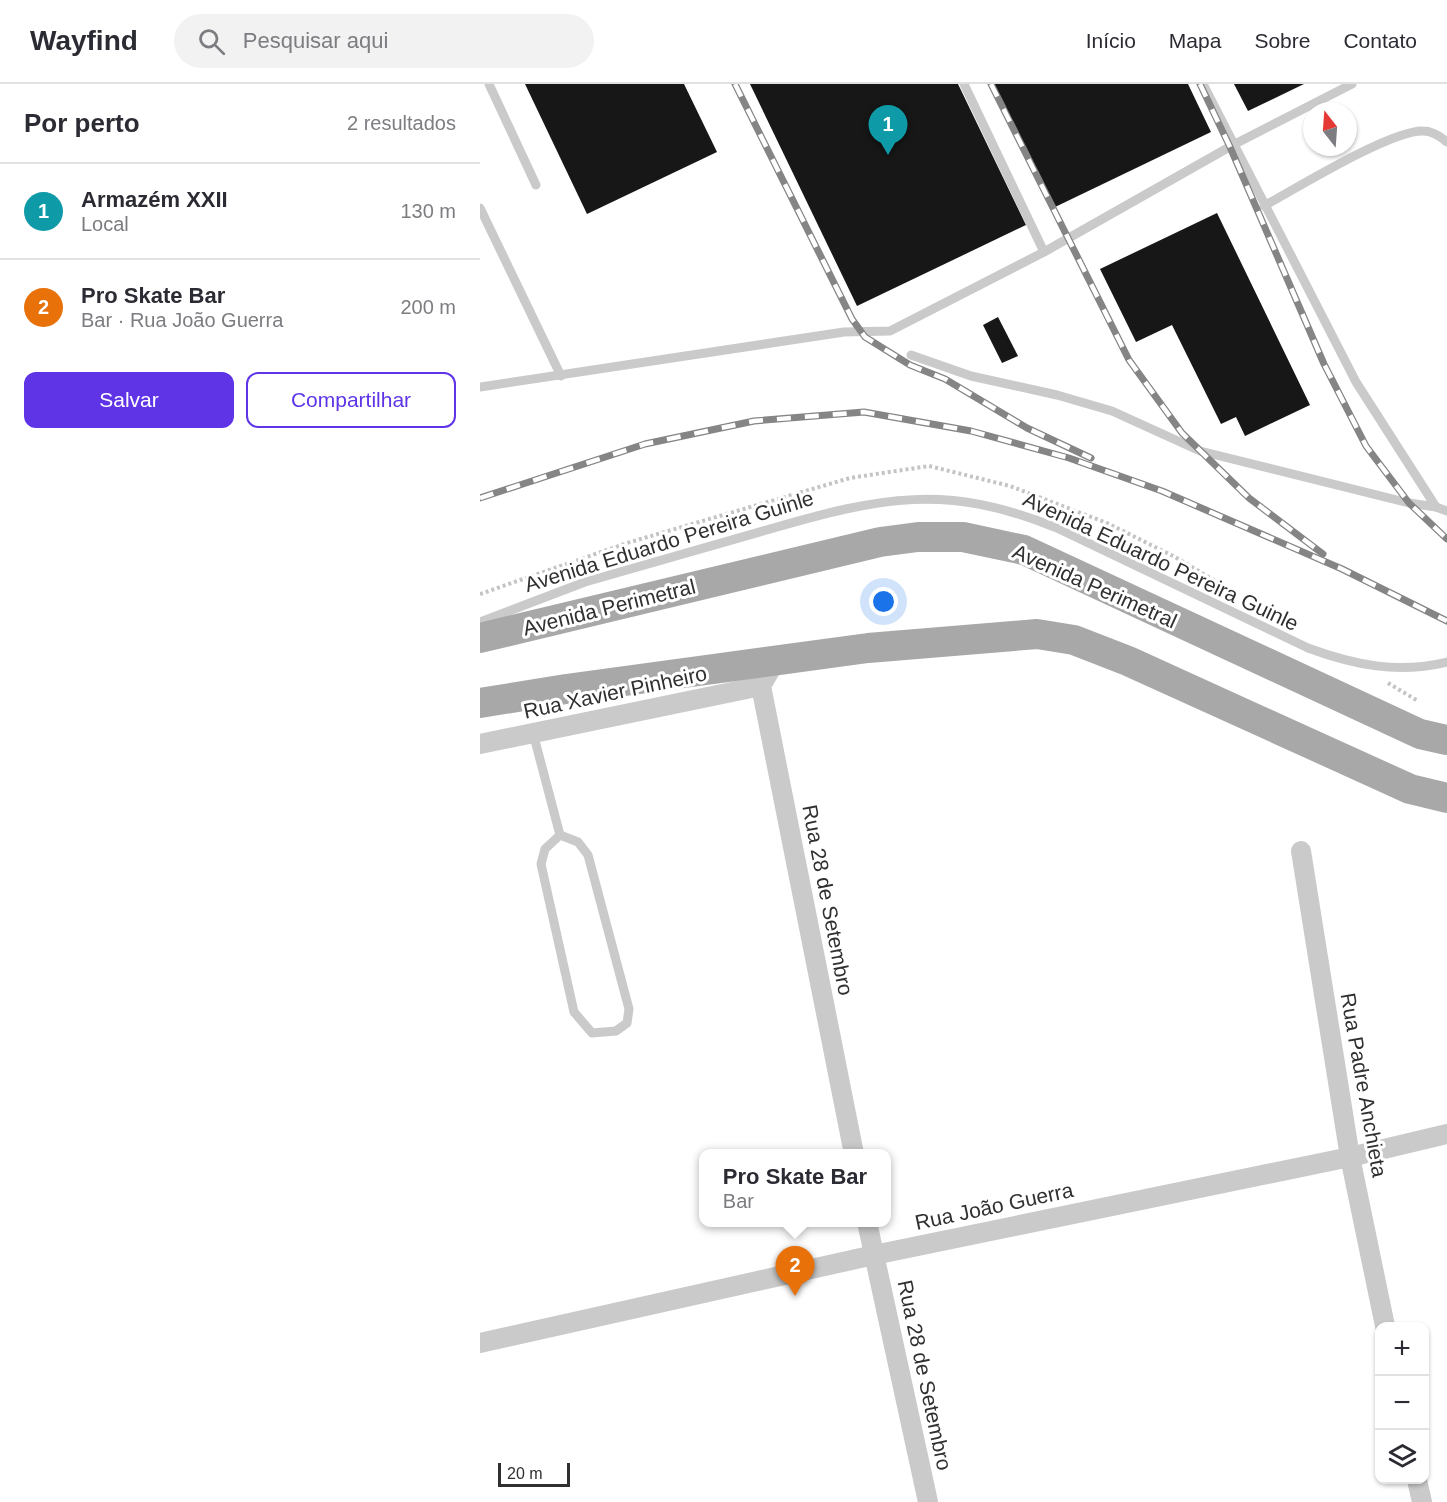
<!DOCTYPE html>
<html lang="pt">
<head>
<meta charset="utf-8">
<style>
  body { margin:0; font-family:Helvetica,sans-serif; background:#f2f2f3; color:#2b2b33 }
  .controls { position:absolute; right:18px; bottom:18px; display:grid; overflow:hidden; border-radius:12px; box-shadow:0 2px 4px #0004 }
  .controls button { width:54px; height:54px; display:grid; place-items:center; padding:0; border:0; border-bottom:2px solid #e1e1e2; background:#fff; color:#2b2b33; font:30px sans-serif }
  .compass { position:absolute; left:823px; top:18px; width:54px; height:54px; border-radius:50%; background:#fff; box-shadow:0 2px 4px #0004; rotate:343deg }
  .scale { position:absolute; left:18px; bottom:15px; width:72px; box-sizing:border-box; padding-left:6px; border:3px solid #303030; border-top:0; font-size:16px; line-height:21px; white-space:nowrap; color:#303030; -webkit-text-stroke:4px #fff; paint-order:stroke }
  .you { position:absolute; left:404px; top:518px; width:21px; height:21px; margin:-15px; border:4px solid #fff; border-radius:50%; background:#1a73e8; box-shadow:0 0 0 9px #1a73e833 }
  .badge { display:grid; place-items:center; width:39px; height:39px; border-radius:50%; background:#5e34e6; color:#fff; font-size:20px; font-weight:700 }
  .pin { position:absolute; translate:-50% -50px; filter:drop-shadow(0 2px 3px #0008) }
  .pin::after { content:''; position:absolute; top:32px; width:21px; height:18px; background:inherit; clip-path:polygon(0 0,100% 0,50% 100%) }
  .popup { position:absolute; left:219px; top:1065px; width:192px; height:78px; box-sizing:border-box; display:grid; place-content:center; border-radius:12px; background:#fff; filter:drop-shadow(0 2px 4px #0005); font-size:20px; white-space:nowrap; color:#7c7c81 }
  .popup b { font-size:22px; color:#2b2b33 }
  .popup::after { content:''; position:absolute; left:50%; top:100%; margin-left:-12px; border:12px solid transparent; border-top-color:#fff }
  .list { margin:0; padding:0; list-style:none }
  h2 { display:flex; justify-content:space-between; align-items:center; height:78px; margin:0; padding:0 24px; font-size:26px }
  h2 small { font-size:20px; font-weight:400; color:#7c7c81 }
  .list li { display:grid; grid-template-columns:39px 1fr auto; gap:18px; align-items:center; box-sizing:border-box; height:96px; padding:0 24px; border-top:2px solid #e1e1e2 }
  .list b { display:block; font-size:22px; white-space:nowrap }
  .list p { margin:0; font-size:20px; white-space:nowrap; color:#7c7c81 }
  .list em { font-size:20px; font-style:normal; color:#7c7c81 }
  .actions { display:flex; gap:12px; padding:18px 24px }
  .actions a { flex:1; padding:14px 0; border:2px solid #5e34e6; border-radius:12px; text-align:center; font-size:21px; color:#5e34e6 }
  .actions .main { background:#5e34e6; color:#fff }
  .icon { flex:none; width:33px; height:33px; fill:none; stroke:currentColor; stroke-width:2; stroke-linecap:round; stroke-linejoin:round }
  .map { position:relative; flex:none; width:967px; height:1418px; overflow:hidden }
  header { display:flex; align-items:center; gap:36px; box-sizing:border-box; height:84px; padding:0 30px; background:#fff; border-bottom:2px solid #e1e1e2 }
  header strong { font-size:28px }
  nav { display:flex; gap:33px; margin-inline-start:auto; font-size:21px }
  .search { width:420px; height:54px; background:#f2f2f3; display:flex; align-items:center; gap:15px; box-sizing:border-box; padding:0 21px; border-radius:33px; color:#7c7c81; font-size:22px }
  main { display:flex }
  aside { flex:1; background:#fff }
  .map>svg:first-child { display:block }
</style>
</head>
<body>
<header>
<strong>Wayfind</strong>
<div class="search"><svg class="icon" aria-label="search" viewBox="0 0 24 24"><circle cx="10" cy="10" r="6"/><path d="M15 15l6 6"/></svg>Pesquisar aqui</div>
<nav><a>Início</a><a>Mapa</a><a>Sobre</a><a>Contato</a></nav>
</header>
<main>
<aside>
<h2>Por perto<small>2 resultados</small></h2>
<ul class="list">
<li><span class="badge" style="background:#0f9aa8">1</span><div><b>Armazém XXII</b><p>Local</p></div><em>130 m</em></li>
<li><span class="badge" style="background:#e8710a">2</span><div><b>Pro Skate Bar</b><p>Bar · Rua João Guerra</p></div><em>200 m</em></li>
</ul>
<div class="actions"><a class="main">Salvar</a><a>Compartilhar</a></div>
</aside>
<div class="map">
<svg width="967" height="1418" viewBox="0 0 967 1418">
  <rect width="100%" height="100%" fill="#fff"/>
  <g fill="#171717">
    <path d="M45,0H204L237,68L107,130Z"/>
    <path d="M270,0H478L546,141L377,222Z"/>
    <path d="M513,0H708L731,48L573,124Z"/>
    <path d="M754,0H824L768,27Z"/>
    <path d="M737,129L830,321L765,352L756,333L741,340L692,241L656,258L620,185Z"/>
    <path d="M518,233L538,272L522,279L503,241Z"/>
  </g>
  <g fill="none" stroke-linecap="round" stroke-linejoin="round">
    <g stroke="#c4c4c4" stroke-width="4" stroke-dasharray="3 3" stroke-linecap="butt">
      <path d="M0,510L147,459L370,394L449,382L530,402L627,439L695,473L757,510"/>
      <path d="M908,599L938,617"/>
    </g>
    <g stroke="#cacaca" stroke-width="9">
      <path d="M9,0L56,101"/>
      <path d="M484,0L564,168"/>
      <path d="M723,0L876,298L956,423L967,427"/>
      <path d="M784,122C817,104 911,46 943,47C952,47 960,52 967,58"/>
      <path d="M0,124L81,292"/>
      <path d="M431,271L491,292L577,311L632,327L720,367L929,419L956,423"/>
      <path d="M0,303L364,248L410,247L564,168L753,61L872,0"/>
      <path d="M0,538L105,498L290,445"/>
      <path d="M53,649L80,751"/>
      <path d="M80,751L98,758L108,771L149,925L147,939L136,947L112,949L94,928L61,780L65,765Z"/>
    </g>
    <g stroke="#cacaca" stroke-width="20">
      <path d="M296,576L281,602L374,1070"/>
      <path d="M0,660L281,602"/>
      <path d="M821,767L870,1073L905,1242"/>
      <path d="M387,1138L448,1418"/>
      <path d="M0,1259L394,1171L870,1073L967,1050"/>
      <path d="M937,1396L942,1418"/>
    </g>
    <g stroke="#a8a8a8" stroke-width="30">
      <path d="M0,554L400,458L438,453H483L544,466L940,650L967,656"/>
      <path d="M0,619L86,605L388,564L557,550L594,556L648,577L930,705L967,714"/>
    </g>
    <defs>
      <g id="rail">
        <path d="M255,0L372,235L385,253L430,281L465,295L547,344L611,374"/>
        <path d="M511,0L649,276L702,349L769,414L843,470"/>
        <path d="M720,0L750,63L844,280L886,362L929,419L967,455"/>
        <path d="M0,414L165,360L274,337L384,328L491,347L589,374L682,407L862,485L967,537"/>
      </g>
    </defs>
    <use href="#rail" stroke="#858585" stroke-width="7"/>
    <use href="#rail" stroke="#fff" stroke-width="4.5" stroke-dasharray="14" stroke-linecap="butt"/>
    <path stroke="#cacaca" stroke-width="9" d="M290,445C400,413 467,399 577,444L828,564C874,581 918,590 967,578"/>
  </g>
  <g text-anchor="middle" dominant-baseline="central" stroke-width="6" stroke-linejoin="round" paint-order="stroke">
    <g font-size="21" fill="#303030" stroke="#fff">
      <text transform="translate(189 457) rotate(-17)">Avenida Eduardo Pereira Guinle</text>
      <text transform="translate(681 477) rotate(25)">Avenida Eduardo Pereira Guinle</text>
      <text transform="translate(615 502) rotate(24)">Avenida Perimetral</text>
      <text transform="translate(129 523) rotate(-14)">Avenida Perimetral</text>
      <text transform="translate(135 608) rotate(-12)">Rua Xavier Pinheiro</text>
      <text transform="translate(348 816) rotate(79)">Rua 28 de Setembro</text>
      <text transform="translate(884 1001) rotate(80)">Rua Padre Anchieta</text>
      <text transform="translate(514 1122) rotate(-12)">Rua João Guerra</text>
      <text transform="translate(445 1291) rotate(78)">Rua 28 de Setembro</text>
    </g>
  </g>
</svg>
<div class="controls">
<button>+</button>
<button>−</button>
<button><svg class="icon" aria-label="layers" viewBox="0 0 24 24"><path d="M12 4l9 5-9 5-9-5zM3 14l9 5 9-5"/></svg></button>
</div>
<svg class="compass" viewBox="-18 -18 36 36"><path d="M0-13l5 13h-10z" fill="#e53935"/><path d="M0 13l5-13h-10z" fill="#7c7c81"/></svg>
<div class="scale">20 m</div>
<div class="you"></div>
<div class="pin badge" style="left:408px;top:71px;background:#0f9aa8">1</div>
<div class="pin badge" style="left:315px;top:1212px;background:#e8710a">2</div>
<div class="popup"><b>Pro Skate Bar</b>Bar</div>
</div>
</main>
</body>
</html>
